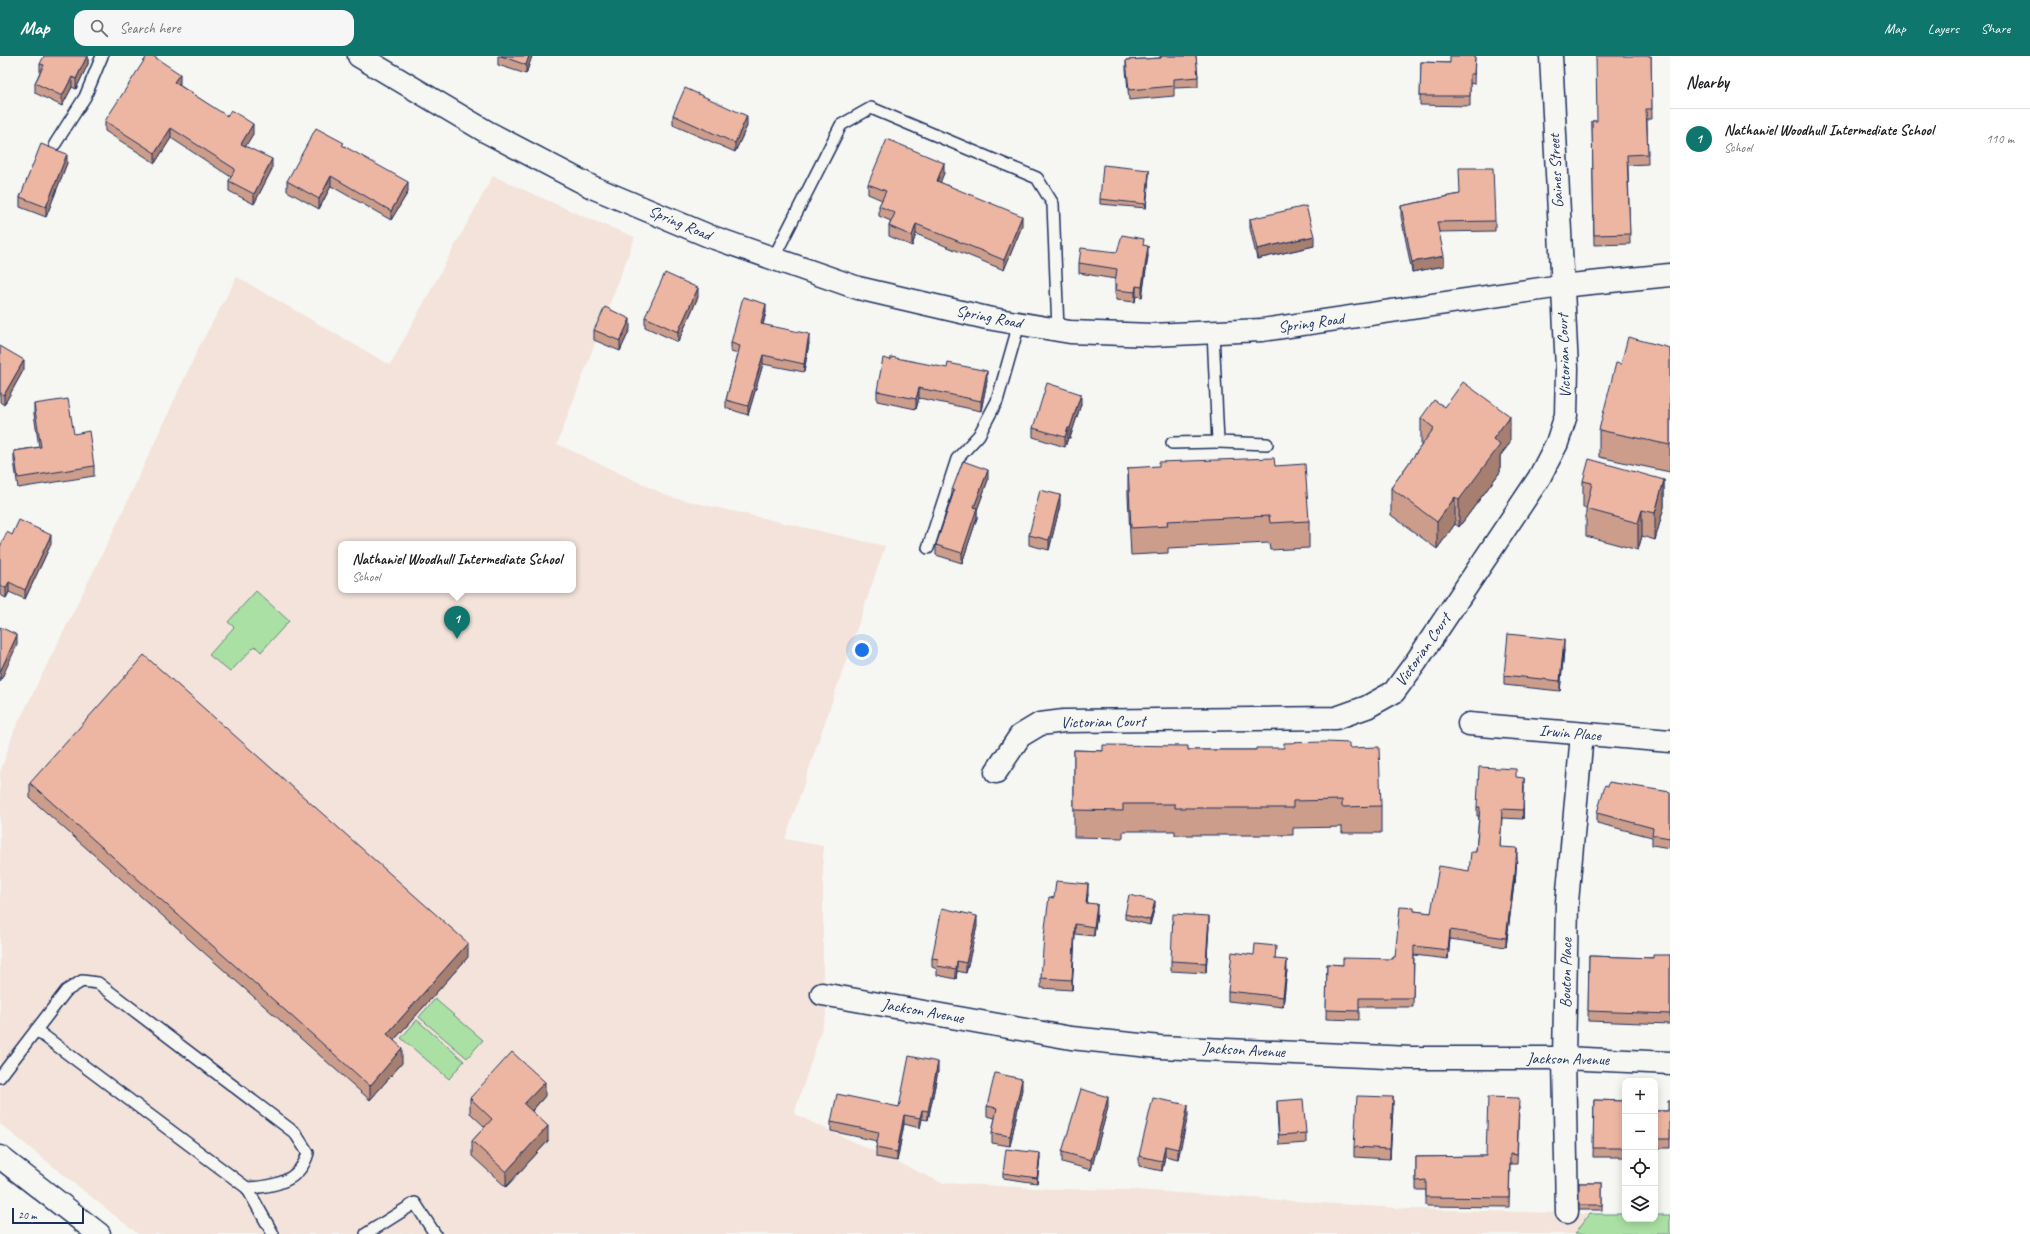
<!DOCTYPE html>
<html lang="en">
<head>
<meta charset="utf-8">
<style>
  body { margin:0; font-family:Caveat,sans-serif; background:#f6f6f6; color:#202124 }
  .controls { position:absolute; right:12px; bottom:12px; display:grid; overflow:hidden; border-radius:8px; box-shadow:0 2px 10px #0003 }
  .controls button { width:36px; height:36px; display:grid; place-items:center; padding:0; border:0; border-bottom:1px solid #e0e0e0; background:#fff; color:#202124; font:20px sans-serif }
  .scale { position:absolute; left:12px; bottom:10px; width:72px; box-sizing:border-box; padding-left:4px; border:2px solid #1b2f5e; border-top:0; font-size:11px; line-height:14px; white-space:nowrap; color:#1b2f5e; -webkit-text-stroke:3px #f6f6f2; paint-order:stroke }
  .you { position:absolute; left:862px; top:594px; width:14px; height:14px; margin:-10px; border:3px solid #fff; border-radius:50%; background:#1a73e8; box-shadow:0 0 0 6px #1a73e833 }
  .badge { display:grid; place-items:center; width:26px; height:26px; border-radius:50%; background:#0f766e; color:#fff; font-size:13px; font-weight:700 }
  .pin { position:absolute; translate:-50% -33px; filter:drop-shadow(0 1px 2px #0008) }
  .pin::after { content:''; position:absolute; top:21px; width:14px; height:12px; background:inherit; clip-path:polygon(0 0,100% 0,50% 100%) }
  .popup { position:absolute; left:338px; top:485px; width:238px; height:52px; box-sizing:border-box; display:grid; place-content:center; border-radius:8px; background:#fff; filter:drop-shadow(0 1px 3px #0005); font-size:13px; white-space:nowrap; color:#757577 }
  .popup b { font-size:15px; color:#202124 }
  .popup::after { content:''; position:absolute; left:50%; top:100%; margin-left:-8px; border:8px solid transparent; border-top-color:#fff }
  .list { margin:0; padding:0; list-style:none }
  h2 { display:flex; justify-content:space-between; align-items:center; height:52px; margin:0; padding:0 16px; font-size:17px }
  h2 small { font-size:13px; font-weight:400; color:#757577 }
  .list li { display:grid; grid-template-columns:26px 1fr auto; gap:12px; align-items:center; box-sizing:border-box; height:60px; padding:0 16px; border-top:1px solid #e0e0e0 }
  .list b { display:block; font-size:15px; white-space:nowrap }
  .list p { margin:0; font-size:13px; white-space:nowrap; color:#757577 }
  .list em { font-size:13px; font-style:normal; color:#757577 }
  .icon { flex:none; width:22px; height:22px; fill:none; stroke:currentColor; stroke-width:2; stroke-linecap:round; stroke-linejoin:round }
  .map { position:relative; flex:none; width:1670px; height:1178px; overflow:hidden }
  header { display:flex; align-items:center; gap:24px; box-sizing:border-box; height:56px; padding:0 20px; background:#0f766e; color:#fff }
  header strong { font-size:19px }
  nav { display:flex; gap:22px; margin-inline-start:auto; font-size:14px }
  .search { width:280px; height:36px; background:#f6f6f6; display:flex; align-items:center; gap:10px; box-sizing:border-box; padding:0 14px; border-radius:12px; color:#757577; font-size:15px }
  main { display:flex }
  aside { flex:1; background:#fff }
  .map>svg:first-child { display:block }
</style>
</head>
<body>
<header>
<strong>Map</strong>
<div class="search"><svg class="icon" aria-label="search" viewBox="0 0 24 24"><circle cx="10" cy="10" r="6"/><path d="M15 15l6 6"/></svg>Search here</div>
<nav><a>Map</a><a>Layers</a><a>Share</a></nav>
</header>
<main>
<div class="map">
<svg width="1670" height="1178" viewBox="0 0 1670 1178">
  <rect width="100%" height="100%" fill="#f6f6f2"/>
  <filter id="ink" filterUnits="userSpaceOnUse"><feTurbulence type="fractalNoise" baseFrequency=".025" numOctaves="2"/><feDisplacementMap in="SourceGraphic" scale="8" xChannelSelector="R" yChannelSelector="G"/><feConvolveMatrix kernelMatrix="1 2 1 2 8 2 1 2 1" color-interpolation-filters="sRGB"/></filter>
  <g filter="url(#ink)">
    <path fill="#f3e3da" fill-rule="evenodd" d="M493,120L587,162L635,181L557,388L670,441L885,490L785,783L823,790V916L826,959L794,1058L942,1127L1054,1133L1135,1134L1411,1153L1589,1158L1575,1178H138L0,1068V717L14,675L114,474L199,291L237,221L390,309ZM341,488H573V534H341Z"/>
    <g fill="#aae0a3" stroke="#628880">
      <path d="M256,535L289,565L261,596L255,590L230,616L209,599L234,571L228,566Z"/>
      <path d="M435,943L483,984L467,1002L419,961Z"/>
      <path d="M417,964L464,1005L449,1023L401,982Z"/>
      <path d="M1589,1158H1625V1163H1655V1159H1670V1178H1575Z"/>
    </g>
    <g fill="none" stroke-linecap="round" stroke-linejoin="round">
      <defs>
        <g id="lane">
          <path d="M55,88L85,41L102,0"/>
          <path d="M773,203L841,69L871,52L1037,122L1053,148L1058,274"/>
          <path d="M1213,276L1218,386L1267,388"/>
          <path d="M1172,387L1218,386"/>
          <path d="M928,492L957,403L979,379L997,345L1019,268"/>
          <path d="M36,974L247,1132L273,1178"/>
          <path d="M0,1021L66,935L82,925L98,927L295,1077L308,1097C300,1126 273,1131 247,1132"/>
          <path d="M366,1178L415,1147L435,1178"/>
        </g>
        <g id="street">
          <path d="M1469,668L1670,685"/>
          <path d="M996,716L1020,680L1040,668L1064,665L1336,662L1367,651L1394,636L1416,606L1539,422L1557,387L1566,359L1567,312L1551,0"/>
          <path d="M822,938L1071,982L1160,991L1410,1002H1564L1670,1007"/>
          <path d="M0,1101L99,1178"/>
          <path d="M1567,1156L1564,1002L1567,846L1582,678"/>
        </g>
        <path id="secondary" d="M359,0L487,76L592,131L709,180L858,232L987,262L1070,276L1152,279L1262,274L1561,230L1670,219"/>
      </defs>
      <use href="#lane" stroke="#1b2f5e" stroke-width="14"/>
      <use href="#street" stroke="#1b2f5e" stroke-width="25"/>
      <use href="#secondary" stroke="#1b2f5e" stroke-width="25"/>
      <use href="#lane" stroke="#f6f6f2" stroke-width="11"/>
      <use href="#street" stroke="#f6f6f2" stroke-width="22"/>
      <use href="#secondary" stroke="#f6f6f2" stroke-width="22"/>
    </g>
    <g fill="#cc9d8b" stroke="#1b2f5e">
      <path d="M88,0V8L76,33L72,31L62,50L35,37V27L40,16V8Z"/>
      <path d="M498,0H532L526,18L498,9Z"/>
      <path d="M1160,0H1196L1198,21V31L1174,32V40L1129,44L1126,14V4L1160,2Z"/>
      <path d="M1475,0L1474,28L1470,27V50L1420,49L1421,6L1450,7Z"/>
      <path d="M1651,0L1652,63H1647L1648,108L1628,109L1630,188L1594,189L1592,65H1597Z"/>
      <path d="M180,27L179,29L253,78L245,90L272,113L254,148L229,135V125L231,121L171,82L155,107L105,75V65Z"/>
      <path d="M673,59L747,70L735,96L673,69Z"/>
      <path d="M344,90L408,136L391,164L331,130L319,153L287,135V125Z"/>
      <path d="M67,107L46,161L20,151V141Z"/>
      <path d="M944,117L940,126L1022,170L1004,214L916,178L912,190L889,180V170L891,165L879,160V150L882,144L868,138V128Z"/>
      <path d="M1149,119L1146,152L1100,148V143Z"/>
      <path d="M1460,138L1495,165V175L1439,176L1444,210L1412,216L1401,160V150Z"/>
      <path d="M1250,163L1314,190L1257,203L1250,172Z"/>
      <path d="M1144,189L1148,200L1142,241L1136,240L1135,246L1116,244V237H1115V223L1079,217V207L1117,196Z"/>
      <path d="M698,241L678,286L645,271V261Z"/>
      <path d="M766,256L763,269L809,287L804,316L763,308L748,359L726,352V344L738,298L731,296V287Z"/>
      <path d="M630,273L620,295L594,284V274Z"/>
      <path d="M0,290L24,313L4,349L0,346Z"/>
      <path d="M1670,292V416L1599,401V374L1621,308Z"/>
      <path d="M987,325L981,355L919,342L916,353L877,345V335Z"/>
      <path d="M34,348L74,378L94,410V420L18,432L14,405V395L39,391L34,358Z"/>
      <path d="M1081,348L1070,382H1068L1065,391L1033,381V372Z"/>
      <path d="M1445,351L1510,387L1500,400V416L1459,471L1455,468L1437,493L1391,459V432L1421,390V362Z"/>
      <path d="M1275,410L1309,465V492L1270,494L1269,487L1168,492V497L1131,499L1128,439V412Z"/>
      <path d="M988,424L977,454V462L962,507L936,499V489L952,441V434Z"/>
      <path d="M1664,424V451L1655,484L1642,480L1638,494L1586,480V452H1583V425Z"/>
      <path d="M1060,449L1049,494L1029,489V479Z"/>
      <path d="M12,479L51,488L25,543L9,536L6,542L0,539V491Z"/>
      <path d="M1564,594L1560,635L1504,629V619Z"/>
      <path d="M1349,692L1381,750V777H1342V771L1293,772V779H1175V775H1123V782L1074,781V694L1103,695L1188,694H1256Z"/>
      <path d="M1516,721L1524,731L1523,763L1502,762L1500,791L1517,801L1515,828H1514L1506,891L1450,883L1448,903L1414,899L1413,951H1359V964L1326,963L1327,908L1343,909L1393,903L1395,901L1414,855L1431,857L1469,815L1476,796L1479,760H1477V751Z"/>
      <path d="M30,727L468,901L394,984L402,1007L370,1044L30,742Z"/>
      <path d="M1608,730L1670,736V792L1652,789V781L1597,767V757Z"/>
      <path d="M1088,838L1087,847L1097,858L1094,880L1075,878L1072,934L1041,932V922L1054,842Z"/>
      <path d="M1155,850L1150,869L1125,863V858Z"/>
      <path d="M977,870L966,917L957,915L956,923L937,919V913L932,911V902Z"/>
      <path d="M1209,870L1206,917L1171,915V905Z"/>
      <path d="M1670,899V968L1588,965L1589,900L1653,902Z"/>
      <path d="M1276,903L1287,914L1283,951L1228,945V935Z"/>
      <path d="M938,1015L928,1064L922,1063L920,1072L904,1068L897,1105L876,1101V1092L877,1085L831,1075V1066L899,1051Z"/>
      <path d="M1022,1033L1010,1090L992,1087V1077L995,1062L987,1060V1050Z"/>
      <path d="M545,1040L532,1055L548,1085L506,1131L472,1100V1085L485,1071L470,1057V1042Z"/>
      <path d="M1594,1044L1625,1045V1101H1593Z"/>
      <path d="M1670,1044V1092H1655V1055H1668Z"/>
      <path d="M1277,1045L1306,1077V1087L1279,1089L1277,1055Z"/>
      <path d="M1108,1051L1091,1114L1062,1106V1096Z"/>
      <path d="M1393,1051L1390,1103L1354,1101V1091Z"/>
      <path d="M1519,1051L1517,1108H1510L1509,1151L1426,1150V1134H1416V1101L1486,1100Z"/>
      <path d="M1188,1059L1178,1103L1165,1100L1162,1115L1139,1110V1100Z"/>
      <path d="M1040,1102L1037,1127L1003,1122V1117Z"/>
      <rect x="1579" y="1127" width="23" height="27"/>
    </g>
    <g fill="#a67f71" stroke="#1b2f5e">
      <path d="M87,0H88V8L76,33V23Z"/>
      <path d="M529,0H532L526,18V9Z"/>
      <path d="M180,18V27L174,36V26Z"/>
      <path d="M72,21V31L62,50V40Z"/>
      <path d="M747,60V70L735,96V87Z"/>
      <path d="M253,68V78L241,98V88Z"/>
      <path d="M171,72V82L155,107V97Z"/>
      <path d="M67,98V107L46,161V151Z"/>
      <path d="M272,103V113L254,148V138Z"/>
      <path d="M944,107V117L937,135V125Z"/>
      <path d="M1149,114V119L1146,152V148Z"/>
      <path d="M331,120V130L319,153V143Z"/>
      <path d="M408,126V136L391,164V155Z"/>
      <path d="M1022,160V170L1004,214V204Z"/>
      <path d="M916,168V178L912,190V180Z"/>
      <path d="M1314,180V190L1257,203V193Z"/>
      <path d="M1148,190V200L1142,241V231Z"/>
      <path d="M1444,200V210L1412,216V206Z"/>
      <path d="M1136,230V240L1135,246V236Z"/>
      <path d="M698,232V241L678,286V276Z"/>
      <path d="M766,248V256L761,277V268Z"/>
      <path d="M630,263V273L620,295V285Z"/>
      <path d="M809,278V287L804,316V308Z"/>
      <path d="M763,299V308L748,359V350Z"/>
      <path d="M24,304V313L4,349V339Z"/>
      <path d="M987,315V325L981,355V345Z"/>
      <path d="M919,332V342L916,353V343Z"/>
      <path d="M1081,338V348L1070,382V372Z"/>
      <path d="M1510,360V387L1500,400V416L1459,471V444L1493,383Z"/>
      <path d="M1068,372V382L1065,391V381Z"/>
      <path d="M988,414V424L977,454V462L962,507V497L974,451Z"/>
      <path d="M1664,424V451L1655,484V457Z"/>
      <path d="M1060,439V449L1049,494V484Z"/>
      <path d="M1455,441V468L1437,493V466Z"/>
      <path d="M1642,454V480L1638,494V467Z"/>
      <path d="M51,479V488L25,543V534Z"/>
      <path d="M9,526V536L6,542V532Z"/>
      <path d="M17,579V589L0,626V616Z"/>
      <path d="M1564,584V594L1560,635V625Z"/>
      <path d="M1524,722V731L1523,763V754Z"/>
      <path d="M1517,792V801L1515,828V819Z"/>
      <path d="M1514,819V828L1506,891V882Z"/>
      <path d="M1088,828V838L1086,857V847Z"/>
      <path d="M1155,845V850L1150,869V864Z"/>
      <path d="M1097,848V858L1094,880V871Z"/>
      <path d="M977,860V870L966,917V907Z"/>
      <path d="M1209,860V870L1206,917V907Z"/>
      <path d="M1075,868V878L1072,934V924Z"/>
      <path d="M1450,874V883L1448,903V894Z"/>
      <path d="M468,887V901L387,992V978Z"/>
      <path d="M1287,904V914L1283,951V941Z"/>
      <path d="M957,905V915L956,923V913Z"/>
      <path d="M402,992V1007L370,1044V1030Z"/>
      <path d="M938,1006V1015L928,1064V1055Z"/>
      <path d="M1022,1023V1033L1010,1090V1080Z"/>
      <path d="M545,1026V1040L524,1063V1048Z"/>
      <path d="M1108,1041V1051L1091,1114V1104Z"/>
      <path d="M1393,1041V1051L1390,1103V1093Z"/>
      <path d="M1188,1049V1059L1178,1103V1093Z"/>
      <path d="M922,1054V1063L920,1072V1062Z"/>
      <path d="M904,1059V1068L897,1105V1096Z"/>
      <path d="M548,1070V1085L506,1131V1116Z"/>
      <path d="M1165,1090V1100L1162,1115V1105Z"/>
      <path d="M1040,1097V1102L1037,1127V1122Z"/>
    </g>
    <g fill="#edb6a2" stroke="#1b2f5e">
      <path d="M44,0H87L76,23L72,21L62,40L35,27L44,9L40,8Z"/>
      <path d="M147,0H153L180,18L174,26L227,60L231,54L253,68L241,88L272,103L254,138L229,125L235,113L171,72L155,97L105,65Z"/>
      <path d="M501,0H529L526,9Z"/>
      <path d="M1161,0H1196L1198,21L1174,23V30L1129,34L1126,4L1161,2Z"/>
      <path d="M1450,0H1475L1474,18H1470V40H1420L1421,6L1450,7Z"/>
      <path d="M1596,0H1651L1652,53H1646L1648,98L1627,99L1630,178L1594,179L1592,65H1597Z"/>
      <path d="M685,32L747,60L735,87L673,59Z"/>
      <path d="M316,72L344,87L342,89L408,126L391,155L331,120L319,143L287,125Z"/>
      <path d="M887,83L944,107L937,125L1022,160L1004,204L916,168L912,180L889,170L895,157L879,150L886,135L868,128Z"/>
      <path d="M41,88L67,98L46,151L20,141Z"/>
      <path d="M1103,109L1149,114L1146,148L1100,143Z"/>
      <path d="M1459,112H1493L1495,165L1437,166L1444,200L1412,206L1401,150L1460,138Z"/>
      <path d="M1306,150L1314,180L1257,193L1250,163Z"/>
      <path d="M1122,179L1144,183L1143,189L1148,190L1142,231L1136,230L1135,236L1116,234L1117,228L1115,227L1117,213L1079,207L1081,192L1117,196Z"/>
      <path d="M665,217L698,232L678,276L645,261Z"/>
      <path d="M743,241L766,248L761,268L809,278L804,308L763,299L748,350L726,344L740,290L731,287Z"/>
      <path d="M605,251L630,263L620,285L594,274Z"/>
      <path d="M1628,281L1670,292V389L1599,374L1616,307L1621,308Z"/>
      <path d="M0,290L24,304L4,339L0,337Z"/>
      <path d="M891,301L947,312L948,307L987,315L981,345L919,332L916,343L877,335L883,302L891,304Z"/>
      <path d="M1463,326L1510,360L1493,383L1500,389L1459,444L1455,441L1437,466L1391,432L1434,372L1421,362L1434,344L1445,351Z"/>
      <path d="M1047,327L1081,338L1070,372H1068L1065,381L1033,372Z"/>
      <path d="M68,343L74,378L89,375L94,410L18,422L14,395L41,391L34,348Z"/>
      <path d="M1274,402L1275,410L1305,408L1309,465L1270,467L1269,460L1167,465L1168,470L1131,472L1128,412L1159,410V406Z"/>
      <path d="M1589,403L1664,424L1655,457L1642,454L1638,467L1586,453L1592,427L1583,425Z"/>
      <path d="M963,405L988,414L974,451L977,452L962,497L936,489L954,435L952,434Z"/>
      <path d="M1040,434L1060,439L1049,484L1029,479Z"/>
      <path d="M19,464L51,479L25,534L9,526L6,532L0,529V491L7,476L12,479Z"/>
      <path d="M0,571L17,579L0,616Z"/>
      <path d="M1508,578L1564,584L1560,625L1504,619Z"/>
      <path d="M144,599L468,887L387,978L402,992L370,1030L30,727Z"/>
      <path d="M1325,686L1349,687V692L1379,691L1381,750L1342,751V744L1293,745V752H1175V748H1123V755L1074,754V694L1103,695V689L1188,690V694H1256V692H1284V687Z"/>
      <path d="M1479,711L1516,713V721L1524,722L1523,754L1502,753L1500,791L1517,792L1515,819H1514L1506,882L1450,874L1448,894L1414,890L1413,942H1359V955L1326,954L1327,908L1343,909V902L1393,903V901H1395L1400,851L1414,852V855L1431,857L1439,810L1469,815L1471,796H1476L1480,751H1477Z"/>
      <path d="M1609,726L1670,736V782L1652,779L1653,772L1597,757L1605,729L1608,730Z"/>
      <path d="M1056,825L1088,828L1086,847L1097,848L1094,871L1075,868L1072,924L1041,922L1044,880L1049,841L1054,842Z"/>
      <path d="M1129,839L1155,845L1150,864L1125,858Z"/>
      <path d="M942,852L977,860L966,907L957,905L956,913L937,910L939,903L932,902Z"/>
      <path d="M1173,858L1209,860L1206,907L1171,905Z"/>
      <path d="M1255,888L1276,890L1275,903L1287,904L1283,941L1228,935L1232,896L1254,899Z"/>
      <path d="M1653,899H1670V958L1588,955L1589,900L1653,902Z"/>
      <path d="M512,996L545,1026L524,1048L548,1070L506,1116L472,1085L492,1063L470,1042Z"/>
      <path d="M909,1000L938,1006L928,1055L922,1054L920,1062L904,1059L897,1096L876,1092L879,1076L831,1066L837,1038L899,1051Z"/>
      <path d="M995,1017L1022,1023L1010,1080L992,1077L997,1052L987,1050Z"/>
      <path d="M1081,1033L1108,1041L1091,1104L1062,1096Z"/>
      <path d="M1357,1040L1393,1041L1390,1093L1354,1091Z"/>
      <path d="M1488,1041L1519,1042L1517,1099L1510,1098L1509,1142L1426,1141V1124L1416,1125V1101L1486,1100Z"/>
      <path d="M1153,1042L1188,1049L1178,1093L1165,1090L1162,1105L1139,1100Z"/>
      <path d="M1303,1043L1306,1077L1279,1079L1277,1045Z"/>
      <path d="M1594,1044L1625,1045V1092H1593Z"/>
      <path d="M1668,1044H1670V1083H1655V1055H1668Z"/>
      <path d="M1006,1093L1040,1097L1037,1122L1003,1117Z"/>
      <rect x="1579" y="1127" width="23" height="22"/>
    </g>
  </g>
  <g text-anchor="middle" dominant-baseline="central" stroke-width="3" stroke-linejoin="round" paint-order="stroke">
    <g font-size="16" fill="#1b2f5e" stroke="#f6f6f2">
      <text transform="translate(1556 115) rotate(-93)">Gaines Street</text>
      <text transform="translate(680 167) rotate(23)">Spring Road</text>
      <text transform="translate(989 261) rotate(11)">Spring Road</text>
      <text transform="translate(1311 267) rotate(-8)">Spring Road</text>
      <text transform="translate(1564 300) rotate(-92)">Victorian Court</text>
      <text transform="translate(1423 594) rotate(-55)">Victorian Court</text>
      <text transform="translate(1103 666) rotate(-1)">Victorian Court</text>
      <text transform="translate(1570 677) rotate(5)">Irwin Place</text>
      <text transform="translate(1566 917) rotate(-89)">Bouton Place</text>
      <text transform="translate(923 955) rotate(10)">Jackson Avenue</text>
      <text transform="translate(1244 994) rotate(3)">Jackson Avenue</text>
      <text transform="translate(1568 1003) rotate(1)">Jackson Avenue</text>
    </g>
  </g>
</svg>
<div class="controls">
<button>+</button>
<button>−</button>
<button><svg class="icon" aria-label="locate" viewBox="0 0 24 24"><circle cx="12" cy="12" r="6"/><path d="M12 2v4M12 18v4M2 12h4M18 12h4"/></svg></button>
<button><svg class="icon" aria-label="layers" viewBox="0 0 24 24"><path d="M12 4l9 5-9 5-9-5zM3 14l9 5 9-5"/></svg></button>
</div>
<div class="scale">20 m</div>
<div class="you"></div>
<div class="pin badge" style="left:457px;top:583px">1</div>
<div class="popup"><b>Nathaniel Woodhull Intermediate School</b>School</div>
</div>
<aside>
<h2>Nearby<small></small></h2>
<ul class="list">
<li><span class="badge">1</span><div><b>Nathaniel Woodhull Intermediate School</b><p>School</p></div><em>110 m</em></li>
</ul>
</aside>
</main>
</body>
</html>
